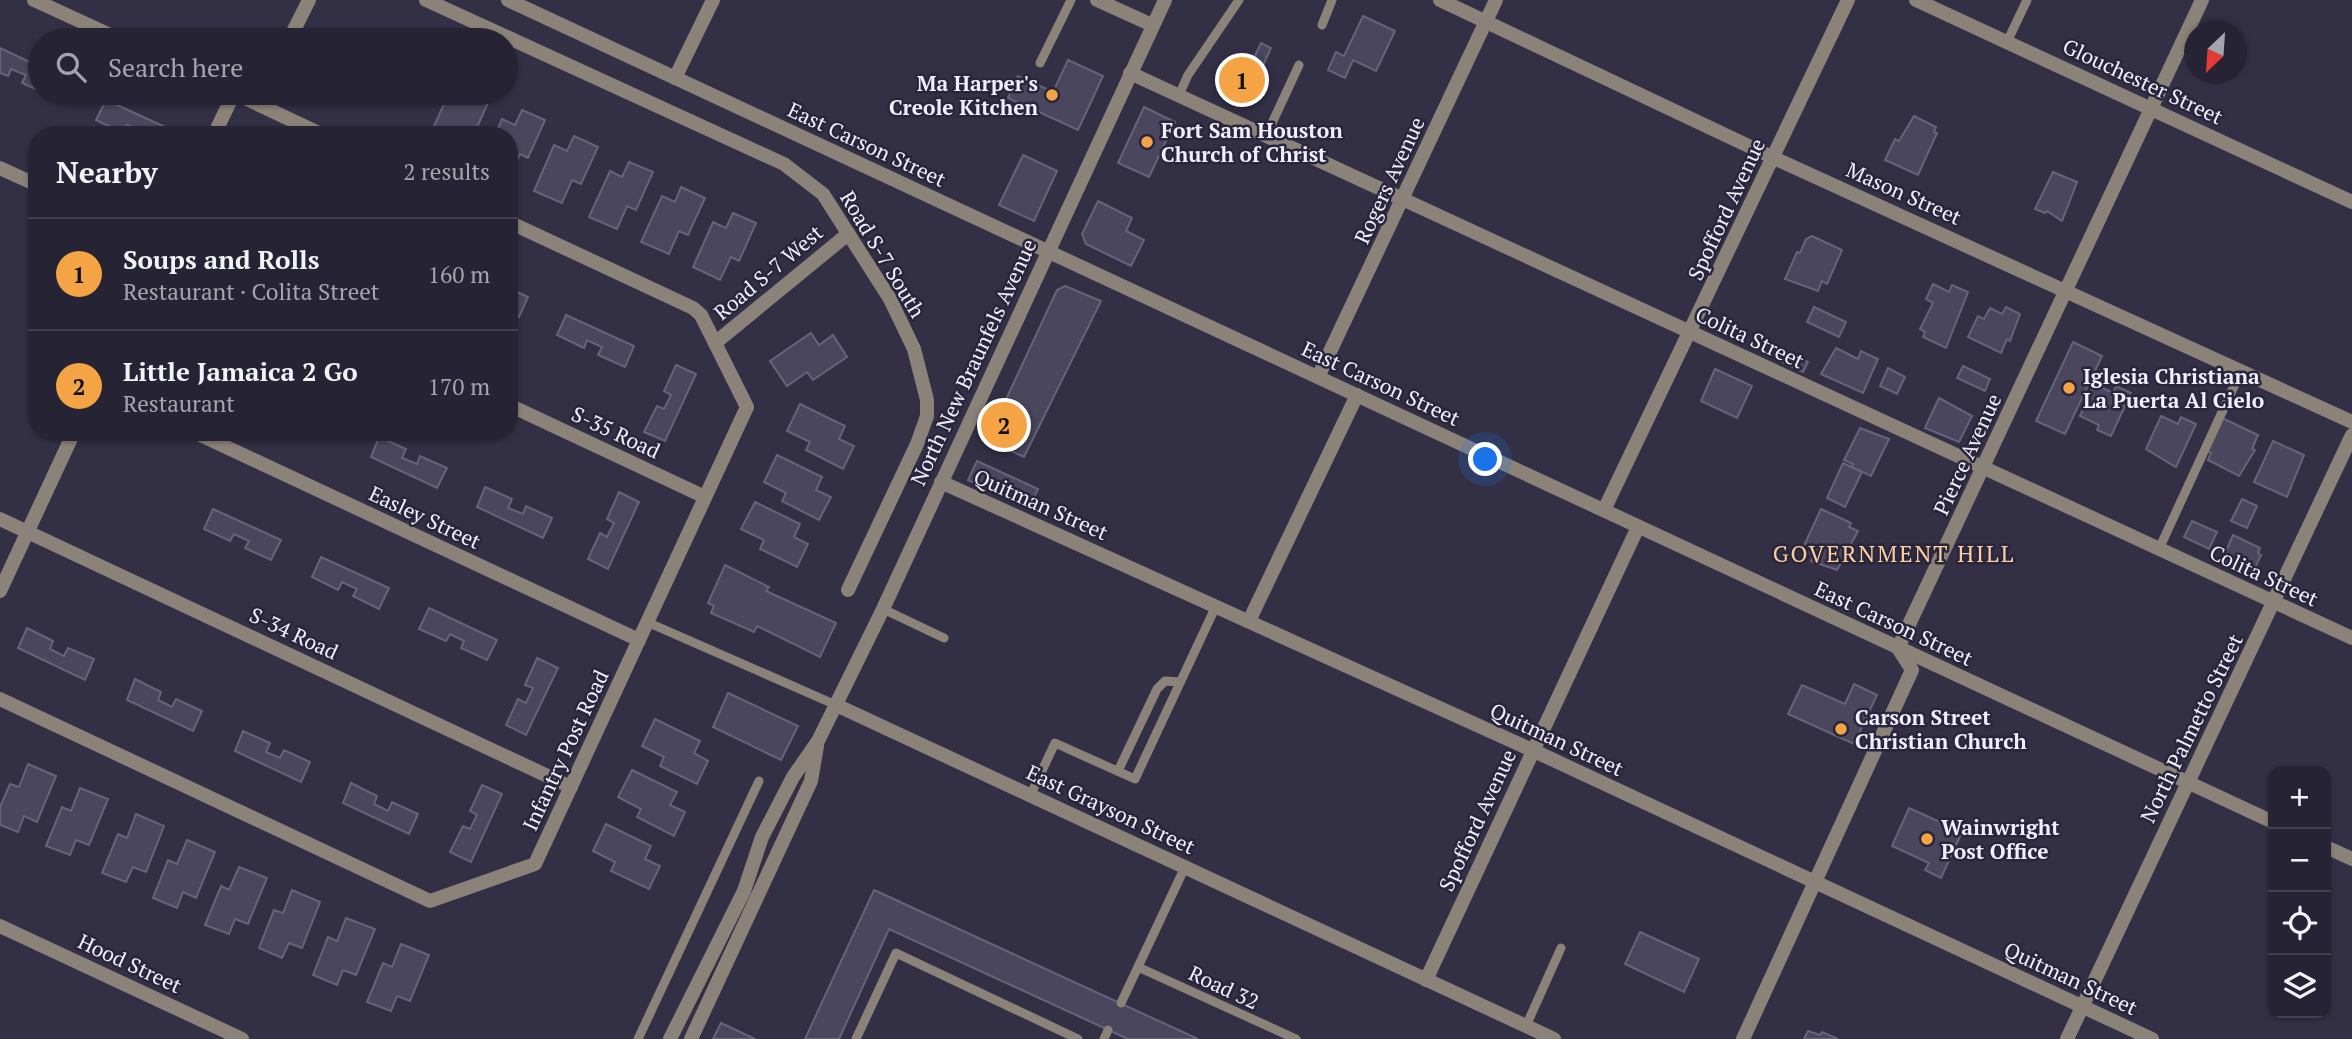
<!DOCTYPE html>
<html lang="en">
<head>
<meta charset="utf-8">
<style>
  body { margin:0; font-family:"PT Serif",serif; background:#2e2c3c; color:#f1f3f6 }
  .controls { position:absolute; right:21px; bottom:21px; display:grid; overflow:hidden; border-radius:14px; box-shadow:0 2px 5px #0004 }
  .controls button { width:63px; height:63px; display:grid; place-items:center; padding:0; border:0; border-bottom:2px solid #42414f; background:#262434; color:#f1f3f6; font:35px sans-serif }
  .compass { position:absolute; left:2184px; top:21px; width:63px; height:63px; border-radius:50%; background:#262434; box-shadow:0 2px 5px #0004; rotate:205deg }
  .you { position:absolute; left:1486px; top:460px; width:24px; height:24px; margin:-18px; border:5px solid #fff; border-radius:50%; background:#1a73e8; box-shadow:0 0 0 10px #1a73e833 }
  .badge { display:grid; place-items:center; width:46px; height:46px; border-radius:50%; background:#f4a444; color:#111; font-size:23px; font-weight:700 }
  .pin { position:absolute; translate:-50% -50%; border:4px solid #fff; box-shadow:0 2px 7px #0006 }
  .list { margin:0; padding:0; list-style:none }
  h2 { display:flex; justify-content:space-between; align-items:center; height:91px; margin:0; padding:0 28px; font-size:30px }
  h2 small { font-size:23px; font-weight:400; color:#a4a4ac }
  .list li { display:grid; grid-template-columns:46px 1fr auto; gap:21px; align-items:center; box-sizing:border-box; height:112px; padding:0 28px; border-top:2px solid #42414f }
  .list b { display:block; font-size:26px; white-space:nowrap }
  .list p { margin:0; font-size:23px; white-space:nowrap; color:#a4a4ac }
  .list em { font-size:23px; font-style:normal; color:#a4a4ac }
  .icon { flex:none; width:38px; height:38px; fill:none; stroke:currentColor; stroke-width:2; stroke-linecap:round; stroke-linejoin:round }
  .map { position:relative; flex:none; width:2352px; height:1039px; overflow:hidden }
  .search { position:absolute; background:#262434; box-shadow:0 2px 5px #0004; left:28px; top:28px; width:490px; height:77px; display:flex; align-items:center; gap:18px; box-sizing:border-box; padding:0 24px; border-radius:38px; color:#a4a4ac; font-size:26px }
  .panel { position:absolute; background:#262434; box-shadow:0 2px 5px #0004; left:28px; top:126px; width:490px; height:315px; border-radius:28px }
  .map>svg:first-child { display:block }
</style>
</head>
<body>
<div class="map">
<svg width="2352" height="1039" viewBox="0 0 2352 1039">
  <rect width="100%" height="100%" fill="#333046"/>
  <g fill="#49465d" stroke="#66637c" stroke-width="2">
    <path d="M1363,16L1395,31L1376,71L1353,60L1345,78L1328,70L1336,52L1344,56Z"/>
    <path d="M1261,43L1271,48L1247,100L1223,89L1232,68L1237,71L1243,58L1252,62Z"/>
    <path d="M0,48L40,67V91L22,83L26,75L11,69L8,76L0,73Z"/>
    <path d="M1068,60L1103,76L1078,130L1008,98L1018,76L1053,92Z"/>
    <path d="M464,93L491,96L474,134L465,130L463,135H430L448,95L460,101Z"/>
    <path d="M106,100L174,131L172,135H140L142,131L127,125L123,133L96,120Z"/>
    <path d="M1144,107L1175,122L1149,177L1118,163Z"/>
    <path d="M522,110L545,120L528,158L520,154L509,177V135H495L502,119L515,125Z"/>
    <path d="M1914,116L1936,127L1934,132L1937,133L1918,175L1885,160L1895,139L1899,141Z"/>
    <path d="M574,136L598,147L581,184L572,180L562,203L534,191L554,145L567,151Z"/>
    <path d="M1023,155L1057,171L1034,221L999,205Z"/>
    <path d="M629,162L653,172L636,210L627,206L617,229L589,217L610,171L622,177Z"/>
    <path d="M2053,172L2077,182L2062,221L2047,211L2045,213L2035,209Z"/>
    <path d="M681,187L705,198L688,235L679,231L669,254L641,242L662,196L675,202Z"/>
    <path d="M1098,201L1132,218L1126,231L1144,240L1131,266L1086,244L1082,234Z"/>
    <path d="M733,213L756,223L739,261L731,257L720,280L693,267L713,222L726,228Z"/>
    <path d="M1812,236L1842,250L1827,284L1822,281L1818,291L1785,279L1797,252L1800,253L1806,239Z"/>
    <path d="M1933,284L1949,292L1952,285L1968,292L1946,348L1923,337L1925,332L1920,329L1933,303L1926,299Z"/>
    <path d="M1065,286L1101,301L1024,457L987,440L1057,290Z"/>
    <path d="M509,288L528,297L519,317L509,313Z"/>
    <path d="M1814,307L1846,322L1839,337L1807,322Z"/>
    <path d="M2006,307L2020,314L2010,341L2007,339L2001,353L1968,337L1978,316L1984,319L1990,308L2002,314Z"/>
    <path d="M566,315L634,346L625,367L598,355L602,347L587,340L584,348L557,335Z"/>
    <path d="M811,333L819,345L833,335L847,357L813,380L807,372L787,386L770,361Z"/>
    <path d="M2073,342L2102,356L2065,434L2036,421Z"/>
    <path d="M1836,348L1858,359L1861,351L1878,359L1863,393L1821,374Z"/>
    <path d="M1783,350L1808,362L1803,372L1778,360Z"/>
    <path d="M676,365L696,374L665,441L644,432L657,406L664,409L671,395L664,391Z"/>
    <path d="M1963,366L1990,379L1985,391L1957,378Z"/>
    <path d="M1888,368L1905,377L1897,394L1880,386Z"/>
    <path d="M1715,369L1752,386L1737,418L1701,401Z"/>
    <path d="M2094,384L2113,393L2116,386L2131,393L2111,436L2097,430L2099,425L2080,416Z"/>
    <path d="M1939,398L1972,416L1959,442L1925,428Z"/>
    <path d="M800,404L845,426L839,439L854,446L843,469L806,450L810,442L787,431Z"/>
    <path d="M2161,416L2178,424L2181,417L2196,424L2176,467L2146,449Z"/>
    <path d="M2222,418L2258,435L2252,449L2255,450L2239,476L2208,460L2211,453L2207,451Z"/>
    <path d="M1860,428L1889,439L1871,476L1851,467L1853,464L1844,460Z"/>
    <path d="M379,437L406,449L402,458L417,464L420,456L447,468L437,488L371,457Z"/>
    <path d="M2273,441L2304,455L2287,497L2254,482Z"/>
    <path d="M777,455L822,477L816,490L831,497L819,520L782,501L786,493L764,482Z"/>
    <path d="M977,461L1038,489L1029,508L968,480Z"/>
    <path d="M1843,463L1862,472L1845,507L1827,498Z"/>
    <path d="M485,487L512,499L508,508L523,514L526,506L552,518L543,538L477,507Z"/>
    <path d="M619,492L639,502L608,569L588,559L600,533L607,537L614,523L607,519Z"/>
    <path d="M2242,499L2257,506L2247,528L2231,521Z"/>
    <path d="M755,502L800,524L794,537L808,544L797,567L760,549L764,540L741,529Z"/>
    <path d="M213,509L281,540L271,560L245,548L249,541L234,534L230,541L204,529Z"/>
    <path d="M1821,509L1851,523L1849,527L1858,531L1837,570L1811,561L1814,555L1802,550Z"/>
    <path d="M2192,521L2217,532L2209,549L2184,537Z"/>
    <path d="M2233,535L2260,548L2258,553L2261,555L2255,568L2251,566L2249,572L2222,560Z"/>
    <path d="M321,557L389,588L379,609L353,596L357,589L342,582L338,590L312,577Z"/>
    <path d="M725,565L769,587L766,591L836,623L820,657L757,626L754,632L711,613L714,606L708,603Z"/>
    <path d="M429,608L497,640L487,660L461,648L464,641L450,634L446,641L419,629Z"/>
    <path d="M27,628L53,641L50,649L64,656L68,648L94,659L85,680L18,648Z"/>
    <path d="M537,658L558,668L526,735L506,725L518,699L526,703L533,688L525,685Z"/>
    <path d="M135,679L161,692L158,700L172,707L176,699L202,711L193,731L127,700Z"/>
    <path d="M1854,684L1877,695L1854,744L1788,714L1802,685L1845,704Z"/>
    <path d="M728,693L798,726L781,760L713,727Z"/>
    <path d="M655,719L700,741L694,753L708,761L697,784L660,766L664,757L642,746Z"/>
    <path d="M243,731L270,743L266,752L280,758L284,750L310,762L301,782L235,751Z"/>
    <path d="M28,764L56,776L37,822L24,816L18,832L0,825V807L10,784L19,787Z"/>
    <path d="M632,770L677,792L670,805L685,812L674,836L637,817L641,809L618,797Z"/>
    <path d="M351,783L377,796L374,804L388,811L392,802L418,814L409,834L343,803Z"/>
    <path d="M482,785L502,794L471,862L450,852L463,826L470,829L477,815L470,811Z"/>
    <path d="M80,788L108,799L89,845L76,840L70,855L46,846L62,807L71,811Z"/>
    <path d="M1909,808L1962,832L1941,878L1925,870L1929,863L1892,846Z"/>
    <path d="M136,814L164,826L146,872L133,867L126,882L102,873L118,834L127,838Z"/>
    <path d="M606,824L651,846L645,859L660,866L649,889L611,871L615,862L593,851Z"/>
    <path d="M187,840L215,852L196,898L183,892L177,908L153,898L168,860L177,864Z"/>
    <path d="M239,867L267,878L248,924L235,919L229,934L205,925L221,886L229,890Z"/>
    <path d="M292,890L320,902L302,948L289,943L282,958L259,948L274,910L283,913Z"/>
    <path d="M874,890L1198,1039H1128L889,929L839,1039H805Z"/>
    <path d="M346,918L375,929L356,975L343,970L337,985L313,975L328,937L337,941Z"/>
    <path d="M1640,932L1699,959L1684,992L1625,964Z"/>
    <path d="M401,944L429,955L410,1001L397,996L391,1011L367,1002L383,963L392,967Z"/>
    <path d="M721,1023L755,1039H713Z"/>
    <path d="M1808,1031L1820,1035L1822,1032L1838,1039H1804Z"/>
  </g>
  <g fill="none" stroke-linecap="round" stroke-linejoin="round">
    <g stroke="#8b8279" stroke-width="9">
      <path d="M1322,25L1332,0"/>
      <path d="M2007,42L2027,0"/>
      <path d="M1040,63L1071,0"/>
      <path d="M1179,95L1188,75L1239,0"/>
      <path d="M1266,136L1299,65"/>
      <path d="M2159,549L2241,371"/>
      <path d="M883,609L944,638"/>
      <path d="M647,622L836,705"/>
      <path d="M1118,771L1157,689L1165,681L1180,682"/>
      <path d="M1031,794L1055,743L1135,779L1216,606"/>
      <path d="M1138,967L1296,1039"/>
      <path d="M1121,1003L1185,867"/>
      <path d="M1526,1026L1561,948"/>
      <path d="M638,1039L759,781"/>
      <path d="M856,1039L896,953L1078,1039"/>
      <path d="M1104,1039L1108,1030"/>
    </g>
    <g stroke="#8b8279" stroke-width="14">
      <path d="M34,0L121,40"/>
      <path d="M426,0L784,164L823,194L890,299L914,349L927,400V416L917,444L848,590"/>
      <path d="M508,0L2273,822"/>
      <path d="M1097,0L1152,25"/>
      <path d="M1440,0L1774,158L2352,422"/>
      <path d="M1916,0L2352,202"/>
      <path d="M289,40L309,0"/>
      <path d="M1130,73L2352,638"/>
      <path d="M675,78L713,0"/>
      <path d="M234,93L323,135"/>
      <path d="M214,135L234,93"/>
      <path d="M0,168L37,185"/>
      <path d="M715,343L848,234"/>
      <path d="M1318,377L1496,0"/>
      <path d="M509,405L705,497"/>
      <path d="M194,432L639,640"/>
      <path d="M941,482L1532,750L2152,1039"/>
      <path d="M1604,510L1848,0"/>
      <path d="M0,519L571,787"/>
      <path d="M0,591L74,432"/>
      <path d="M1249,621L1357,395"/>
      <path d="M0,699L430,901L535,864L747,407L701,315L693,308L509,222"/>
      <path d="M2326,847L2352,859"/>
      <path d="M0,926L242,1039"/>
      <path d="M1426,980L1638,527"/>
      <path d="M1743,1039L1912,670L1898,648L2202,0"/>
      <path d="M2067,1039L2352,435"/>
    </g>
    <g stroke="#8b8279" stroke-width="14">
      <path d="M836,705L1554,1039"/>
      <path d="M670,1039L744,891L762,837L793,777L818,741L883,609L1165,0"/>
      <path d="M691,1039L811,781L817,746"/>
    </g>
  </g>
  <g fill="#f4a444" stroke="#29263b" stroke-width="2.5">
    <circle cx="1052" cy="95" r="7"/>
    <circle cx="1147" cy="142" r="7"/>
    <circle cx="2069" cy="388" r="7"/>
    <circle cx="1841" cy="729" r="7"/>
    <circle cx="1927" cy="839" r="7"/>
  </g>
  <g text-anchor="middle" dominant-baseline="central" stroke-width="5" stroke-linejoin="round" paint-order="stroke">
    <g font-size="21" fill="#f1effe" stroke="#29263b">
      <text transform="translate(2143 81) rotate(25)">Glouchester Street</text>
      <text transform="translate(867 144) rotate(25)">East Carson Street</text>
      <text transform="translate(1389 180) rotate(-65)">Rogers Avenue</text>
      <text transform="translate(1904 193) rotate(24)">Mason Street</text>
      <text transform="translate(1726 209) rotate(-65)">Spofford Avenue</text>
      <text transform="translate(883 254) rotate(59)">Road S-7 South</text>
      <text transform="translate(768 272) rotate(-40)">Road S-7 West</text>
      <text transform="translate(1750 337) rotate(25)">Colita Street</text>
      <text transform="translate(973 362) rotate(-65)">North New Braunfels Avenue</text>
      <text transform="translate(1381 383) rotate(25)">East Carson Street</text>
      <text transform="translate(616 432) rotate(25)">S-35 Road</text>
      <text transform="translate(1967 454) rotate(-65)">Pierce Avenue</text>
      <text transform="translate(1041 504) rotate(24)">Quitman Street</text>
      <text transform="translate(425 517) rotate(25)">Easley Street</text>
      <text transform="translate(2264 575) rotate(25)">Colita Street</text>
      <text transform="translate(1894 623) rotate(25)">East Carson Street</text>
      <text transform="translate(294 633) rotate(25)">S-34 Road</text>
      <text transform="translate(2191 728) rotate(-64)">North Palmetto Street</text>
      <text transform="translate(1557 739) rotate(25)">Quitman Street</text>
      <text transform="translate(565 750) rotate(-65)">Infantry Post Road</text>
      <text transform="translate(1111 809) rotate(25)">East Grayson Street</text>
      <text transform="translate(1477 820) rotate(-65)">Spofford Avenue</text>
      <text transform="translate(130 963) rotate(25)">Hood Street</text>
      <text transform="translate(2071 978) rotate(25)">Quitman Street</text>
      <text transform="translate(1224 987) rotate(25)">Road 32</text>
    </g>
    <g font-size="21" font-weight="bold" fill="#f1effe" stroke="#29263b" text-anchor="start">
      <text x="1038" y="83" text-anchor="end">Ma Harper's<tspan x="1038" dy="24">Creole Kitchen</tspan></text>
      <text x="1161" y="130">Fort Sam Houston<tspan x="1161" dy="24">Church of Christ</tspan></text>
      <text x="2083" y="376">Iglesia Christiana<tspan x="2083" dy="24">La Puerta Al Cielo</tspan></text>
      <text x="1855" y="717">Carson Street<tspan x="1855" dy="24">Christian Church</tspan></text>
      <text x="1941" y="827">Wainwright<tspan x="1941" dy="24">Post Office</tspan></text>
    </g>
    <g font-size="23" letter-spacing="2" fill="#fcce9f" stroke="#29263b">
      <text x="1894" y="553">GOVERNMENT HILL</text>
    </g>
  </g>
</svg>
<div class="controls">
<button>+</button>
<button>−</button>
<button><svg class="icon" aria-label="locate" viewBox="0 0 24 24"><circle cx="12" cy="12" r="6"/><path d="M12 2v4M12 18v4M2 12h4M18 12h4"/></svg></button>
<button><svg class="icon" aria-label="layers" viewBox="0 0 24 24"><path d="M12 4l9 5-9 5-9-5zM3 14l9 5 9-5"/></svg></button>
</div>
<svg class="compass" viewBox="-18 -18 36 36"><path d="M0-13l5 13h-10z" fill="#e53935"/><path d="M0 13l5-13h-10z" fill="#a4a4ac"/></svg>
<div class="you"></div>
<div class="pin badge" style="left:1242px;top:80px">1</div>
<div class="pin badge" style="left:1004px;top:425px">2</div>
<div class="search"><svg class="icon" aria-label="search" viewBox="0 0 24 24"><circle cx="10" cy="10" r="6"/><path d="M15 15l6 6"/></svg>Search here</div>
<section class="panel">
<h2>Nearby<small>2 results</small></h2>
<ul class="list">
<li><span class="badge">1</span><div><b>Soups and Rolls</b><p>Restaurant · Colita Street</p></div><em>160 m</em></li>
<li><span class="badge">2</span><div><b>Little Jamaica 2 Go</b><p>Restaurant</p></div><em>170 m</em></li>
</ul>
</section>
</div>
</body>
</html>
